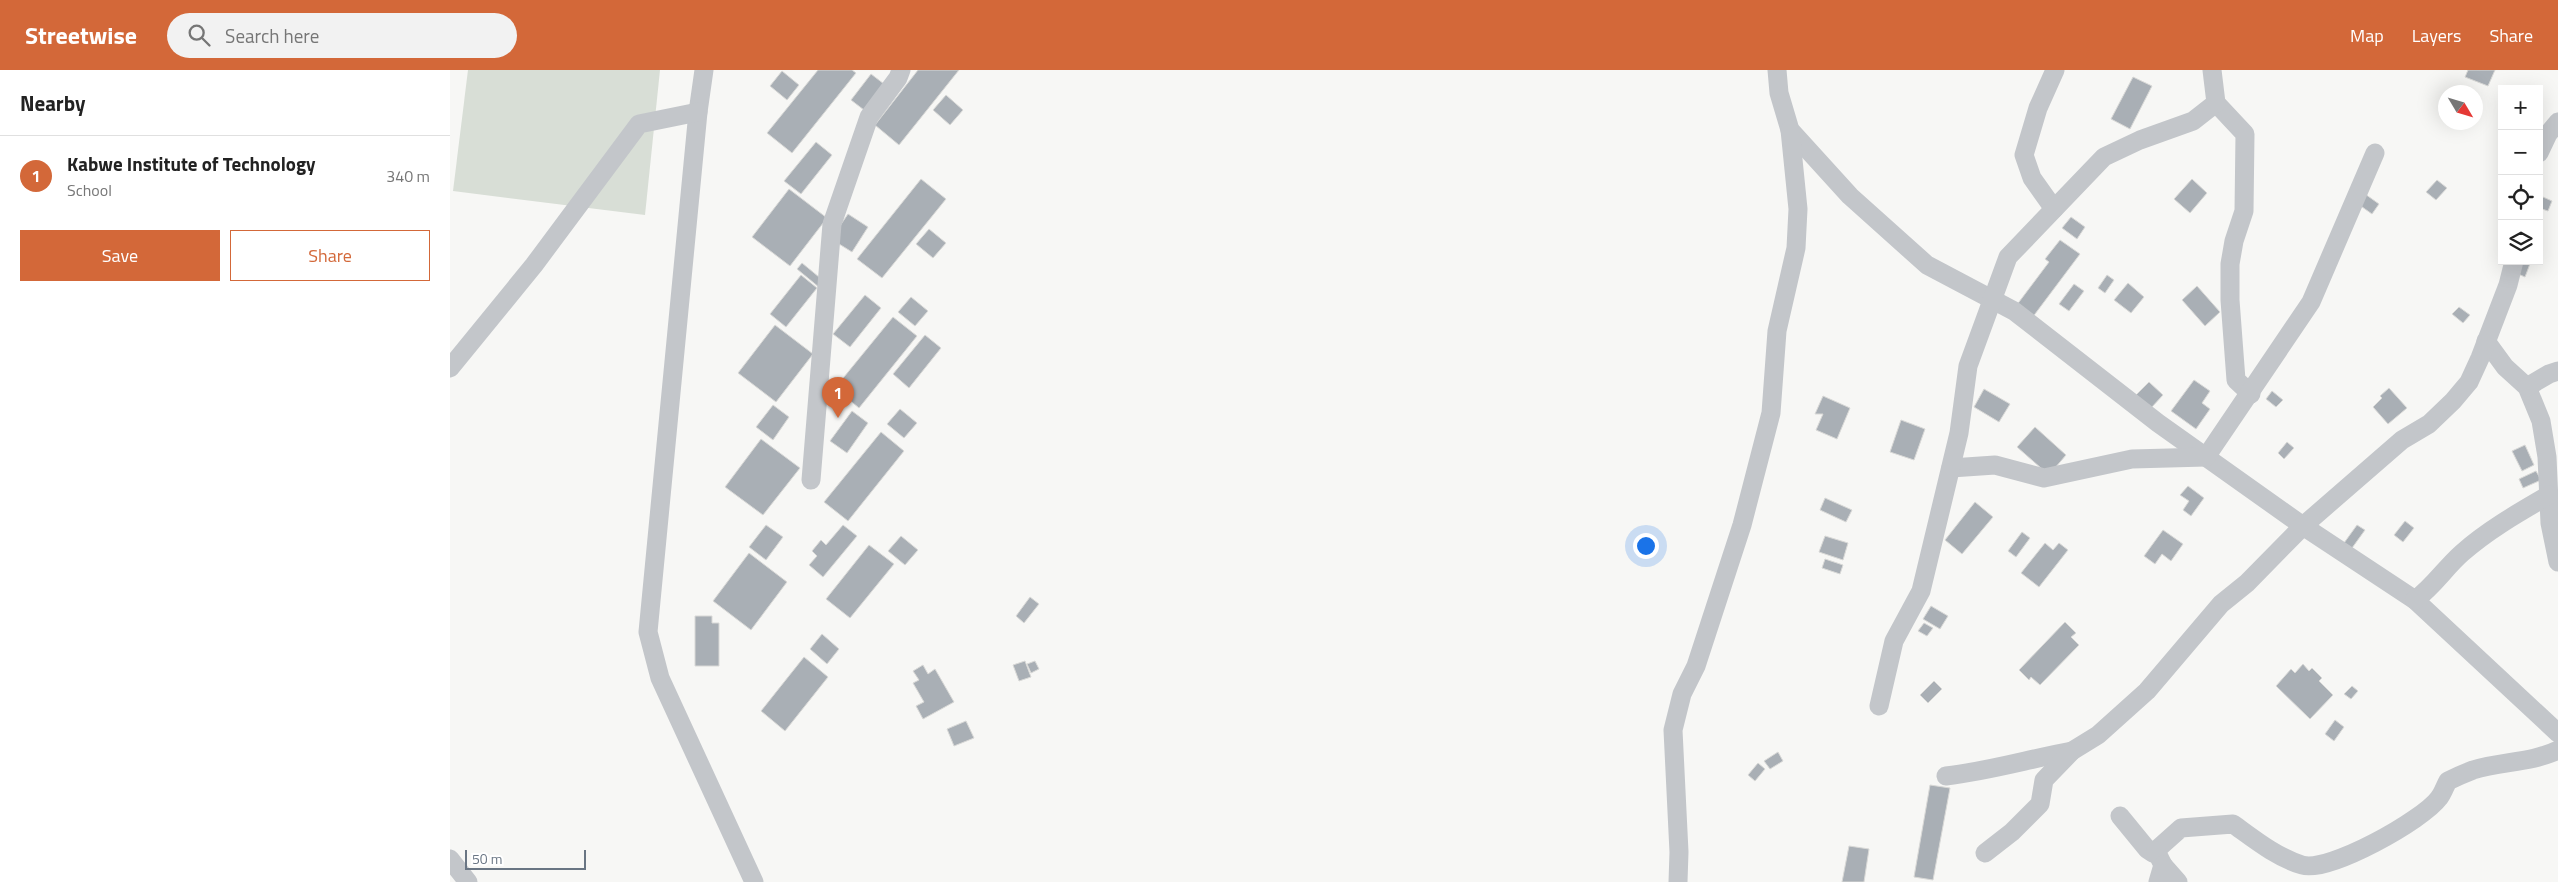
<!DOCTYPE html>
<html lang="en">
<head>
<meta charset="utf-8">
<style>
  body { margin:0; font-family:"Titillium Web",sans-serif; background:#f2f2f2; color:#222 }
  .controls { position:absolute; right:15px; top:15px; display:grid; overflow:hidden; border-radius:0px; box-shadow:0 5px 20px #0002 }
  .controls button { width:45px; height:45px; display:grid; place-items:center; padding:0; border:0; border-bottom:1px solid #e0e0e0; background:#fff; color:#222; font:25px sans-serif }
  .compass { position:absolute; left:1988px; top:15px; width:45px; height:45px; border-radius:50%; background:#fff; box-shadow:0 5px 20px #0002; rotate:128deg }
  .scale { position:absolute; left:15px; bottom:12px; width:121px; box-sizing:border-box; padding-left:5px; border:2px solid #697583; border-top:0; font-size:14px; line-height:18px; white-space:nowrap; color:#697583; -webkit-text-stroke:4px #fff; paint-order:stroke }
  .you { position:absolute; left:1195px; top:475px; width:18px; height:18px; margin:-12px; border:4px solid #fff; border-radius:50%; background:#1a73e8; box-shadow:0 0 0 8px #1a73e833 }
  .badge { display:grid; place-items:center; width:32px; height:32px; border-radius:50%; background:#d36839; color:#fff; font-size:16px; font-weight:700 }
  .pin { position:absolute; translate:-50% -41px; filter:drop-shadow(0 1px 2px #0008) }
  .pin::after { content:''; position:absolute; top:26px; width:18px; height:15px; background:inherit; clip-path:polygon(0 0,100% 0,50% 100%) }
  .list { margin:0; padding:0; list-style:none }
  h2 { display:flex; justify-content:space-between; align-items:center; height:65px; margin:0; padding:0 20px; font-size:21px }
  h2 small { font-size:16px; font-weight:400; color:#767676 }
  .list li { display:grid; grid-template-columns:32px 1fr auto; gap:15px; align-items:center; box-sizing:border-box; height:80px; padding:0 20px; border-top:1px solid #e0e0e0 }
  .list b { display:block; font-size:19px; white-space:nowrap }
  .list p { margin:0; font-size:16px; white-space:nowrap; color:#767676 }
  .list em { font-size:16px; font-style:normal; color:#767676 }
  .actions { display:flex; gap:10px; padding:15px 20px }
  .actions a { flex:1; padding:11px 0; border:1px solid #d36839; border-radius:0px; text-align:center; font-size:18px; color:#d36839 }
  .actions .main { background:#d36839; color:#fff }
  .icon { flex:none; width:28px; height:28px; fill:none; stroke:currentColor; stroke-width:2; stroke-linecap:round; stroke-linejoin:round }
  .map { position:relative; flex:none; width:2108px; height:812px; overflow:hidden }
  header { display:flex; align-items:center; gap:30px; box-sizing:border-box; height:70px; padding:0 25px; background:#d36839; color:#fff }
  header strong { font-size:24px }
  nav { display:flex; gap:28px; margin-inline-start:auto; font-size:18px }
  .search { width:350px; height:45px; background:#f2f2f2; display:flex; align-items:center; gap:12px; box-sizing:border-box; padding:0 18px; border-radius:28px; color:#767676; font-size:19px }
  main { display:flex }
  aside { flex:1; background:#fff }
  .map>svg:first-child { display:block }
</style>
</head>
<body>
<header>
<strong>Streetwise</strong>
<div class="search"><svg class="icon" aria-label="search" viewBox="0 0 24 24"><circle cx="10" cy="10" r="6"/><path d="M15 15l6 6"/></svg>Search here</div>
<nav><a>Map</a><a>Layers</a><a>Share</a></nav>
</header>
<main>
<aside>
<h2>Nearby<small></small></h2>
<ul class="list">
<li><span class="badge">1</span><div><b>Kabwe Institute of Technology</b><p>School</p></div><em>340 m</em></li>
</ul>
<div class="actions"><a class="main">Save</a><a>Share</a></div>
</aside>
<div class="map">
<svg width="2108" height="812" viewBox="0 0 2108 812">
  <rect width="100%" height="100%" fill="#f7f7f5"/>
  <path fill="#d8ded6" d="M18,0H210L195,145L3,121Z"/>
  <g fill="#a9afb5" stroke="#d9d9d7">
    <path d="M368,0H402L406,3L342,83L317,63Z"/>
    <path d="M468,0H509L449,75L425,55Z"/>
    <path d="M2018,0H2045L2038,16L2015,7Z"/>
    <path d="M332,1L349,15L337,30L320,16Z"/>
    <path d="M421,4L434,14L414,40L401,30Z"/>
    <path d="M1683,7L1702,16L1680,59L1661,49Z"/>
    <path d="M496,25L513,40L500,55L483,40Z"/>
    <path d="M366,72L382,85L351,124L334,111Z"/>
    <path d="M471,109L496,129L432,208L407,189Z"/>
    <path d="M1742,109L1757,123L1740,143L1724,129Z"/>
    <path d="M1987,110L1997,118L1986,130L1976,122Z"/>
    <path d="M339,119L377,148L340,196L302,167Z"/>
    <path d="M1915,124L1929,134L1922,144L1908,134Z"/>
    <path d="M2093,127L2102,131L2098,141L2089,138Z"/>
    <path d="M398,144L418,157L402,182L381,169Z"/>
    <path d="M1621,147L1635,157L1627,169L1612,158Z"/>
    <path d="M479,159L496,173L483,188L466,174Z"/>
    <path d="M1610,170L1630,184L1582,248L1566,236L1599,192L1595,189Z"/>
    <path d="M2070,191H2081L2075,207L2066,203Z"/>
    <path d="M352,193L375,212L370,218L347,199Z"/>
    <path d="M351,205L367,218L336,257L320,244Z"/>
    <path d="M1657,205L1664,210L1655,223L1648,218Z"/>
    <path d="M1678,213L1694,227L1681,243L1664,230Z"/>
    <path d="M1624,214L1634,221L1619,241L1609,234Z"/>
    <path d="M1747,216L1770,242L1755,256L1732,230Z"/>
    <path d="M415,225L431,238L400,277L383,264Z"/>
    <path d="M461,227L478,241L465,256L448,242Z"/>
    <path d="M2009,237L2020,245L2013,253L2002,244Z"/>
    <path d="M443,247L467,266L409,338L385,318Z"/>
    <path d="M325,255L363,284L326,332L288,303Z"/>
    <path d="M475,265L491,278L459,318L443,304Z"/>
    <path d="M1744,310L1760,321L1752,333L1760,339L1746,359L1721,341Z"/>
    <path d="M1699,312L1713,325L1701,338L1686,325Z"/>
    <path d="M1939,318L1957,338L1938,354L1923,337L1932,328L1930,326Z"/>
    <path d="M1534,319L1560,334L1549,352L1524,337Z"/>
    <path d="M1822,321L1833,330L1826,337L1816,329Z"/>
    <path d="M1373,326L1400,338L1387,369L1366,360L1373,344H1365Z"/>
    <path d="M323,335L339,347L323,370L306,357Z"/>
    <path d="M450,339L467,353L454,368L437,354Z"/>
    <path d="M402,341L418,353L397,383L380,371Z"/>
    <path d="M1451,350L1475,359L1464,390L1440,382Z"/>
    <path d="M1585,357L1616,385L1599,405L1567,377Z"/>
    <path d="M431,362L454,381L398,451L374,432Z"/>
    <path d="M311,369L350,398L313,445L275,417Z"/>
    <path d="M1837,372L1844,378L1834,389L1828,383Z"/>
    <path d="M2075,375L2084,395L2072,401L2062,381Z"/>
    <path d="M2086,401L2091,410L2073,418L2069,409Z"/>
    <path d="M1738,416L1754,428L1741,446L1733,440L1739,431L1730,425Z"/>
    <path d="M1375,428L1402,440L1396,452L1370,440Z"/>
    <path d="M1525,432L1543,447L1512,484L1495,470Z"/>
    <path d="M1955,451L1964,458L1953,472L1944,465Z"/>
    <path d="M316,455L333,467L316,490L299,477Z"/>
    <path d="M393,455L407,466L373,507L359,495L367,486L362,481L371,470L376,475Z"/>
    <path d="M1907,455L1915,460L1902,478L1894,473Z"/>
    <path d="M1713,460L1733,474L1721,491L1712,484L1705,494L1694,486Z"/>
    <path d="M1572,462L1580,468L1566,487L1558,481Z"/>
    <path d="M451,466L468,480L455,495L438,481Z"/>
    <path d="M1375,466L1398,473L1393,490L1369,482Z"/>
    <path d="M1595,473L1603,480L1609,473L1618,480L1589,517L1571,503Z"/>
    <path d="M419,475L444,494L400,548L376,529Z"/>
    <path d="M299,483L337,512L301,560L263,531Z"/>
    <path d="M1375,489L1393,495L1390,504L1372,498Z"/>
    <path d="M580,527L589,534L574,553L566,546Z"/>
    <path d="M1481,536L1498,546L1490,559L1473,549Z"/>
    <path d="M245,546H262V553H269V596H245Z"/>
    <path d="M1615,552L1626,563L1621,567L1629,575L1590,615L1581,607L1579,610L1569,600Z"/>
    <path d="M1474,553L1483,558L1477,566L1468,561Z"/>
    <path d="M372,564L389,579L377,594L360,579Z"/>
    <path d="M354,587L378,607L335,661L311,641Z"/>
    <path d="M575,591L581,607L569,611L563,595Z"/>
    <path d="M585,591L589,599L581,603L577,594Z"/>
    <path d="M1853,594L1859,601L1862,598L1872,608L1869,611L1883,625L1860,649L1826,616L1841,599L1845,603Z"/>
    <path d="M473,595L478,604L485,599L504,632L473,649L466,636L474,632L463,613L469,610L463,601Z"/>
    <path d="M1484,611L1492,619L1478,633L1470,625Z"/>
    <path d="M1902,616L1908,621L1901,629L1894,624Z"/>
    <path d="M1885,650L1894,657L1884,671L1875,664Z"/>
    <path d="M516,651L524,668L504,676L497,659Z"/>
    <path d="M1328,682L1333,691L1320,699L1314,691Z"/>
    <path d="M1308,693L1315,699L1305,711L1298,705Z"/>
    <path d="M1480,715L1500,718L1483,810L1464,807Z"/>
    <path d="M1399,776L1419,779L1414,812H1392Z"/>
  </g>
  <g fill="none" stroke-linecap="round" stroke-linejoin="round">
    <g stroke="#c3c6ca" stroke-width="19">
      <path d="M254,0L248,42L198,562L210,608L304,812"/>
      <path d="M1327,0L1329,23L1340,60L1400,126L1477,195L1564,241L1708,353L1853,456L1965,530L2108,663"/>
      <path d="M1766,33L1795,64L1794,141L1784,171L1780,194V230L1786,310L1801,324"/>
      <path d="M2089,83L2098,64L2108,52"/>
      <path d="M1604,139L1582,108L1574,85L1588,38L1605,0"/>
      <path d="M2036,271L2055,297L2077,317L2091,351L2097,387L2100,453L2108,492"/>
      <path d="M0,298L84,195L189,54L248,42"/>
      <path d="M2077,317L2099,304L2108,301"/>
      <path d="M1501,398L1545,395L1594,408L1682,389L1756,387L1861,232L1925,83"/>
      <path d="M361,410L382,154L419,47L448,8L451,0"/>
      <path d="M1965,530C1984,516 1995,498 2012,483C2038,460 2068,443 2099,425"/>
      <path d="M1429,636L1444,571L1471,521L1509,363L1518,296L1558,187L1654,87L1690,70L1743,51L1766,33L1762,0"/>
      <path d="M1496,706C1539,701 1579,689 1622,681"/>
      <path d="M1670,746L1697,779L1703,783L1731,758L1783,754C1804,769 1826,787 1852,795C1879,803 1973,750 1989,728C1993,723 1995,716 1998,711C2006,707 2015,703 2023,700C2051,691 2081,693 2108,680"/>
      <path d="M1706,781L1713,795L1708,812"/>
      <path d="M1535,783L1562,762L1590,734L1594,710L1622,681L1648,665L1697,621L1771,534L1797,513L1853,456L1952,370L1979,354L2003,331L2019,312L2030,288L2058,215L2064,191"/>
      <path d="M0,789L18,812"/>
      <path d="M1713,795L1728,812"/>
      <path d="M1228,812L1229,782L1223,660L1232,624L1246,596L1292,455L1321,343L1327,261L1346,178L1348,139L1340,60"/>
    </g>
  </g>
</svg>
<div class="controls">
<button>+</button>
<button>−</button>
<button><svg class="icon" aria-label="locate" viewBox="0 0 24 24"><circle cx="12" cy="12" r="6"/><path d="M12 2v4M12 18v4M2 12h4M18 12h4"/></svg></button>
<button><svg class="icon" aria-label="layers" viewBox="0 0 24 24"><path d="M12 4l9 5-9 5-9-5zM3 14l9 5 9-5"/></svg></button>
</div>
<svg class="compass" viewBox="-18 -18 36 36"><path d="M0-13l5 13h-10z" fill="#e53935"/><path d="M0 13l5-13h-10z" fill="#767676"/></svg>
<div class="scale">50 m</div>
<div class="you"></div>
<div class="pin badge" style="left:388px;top:348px">1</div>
</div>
</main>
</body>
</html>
